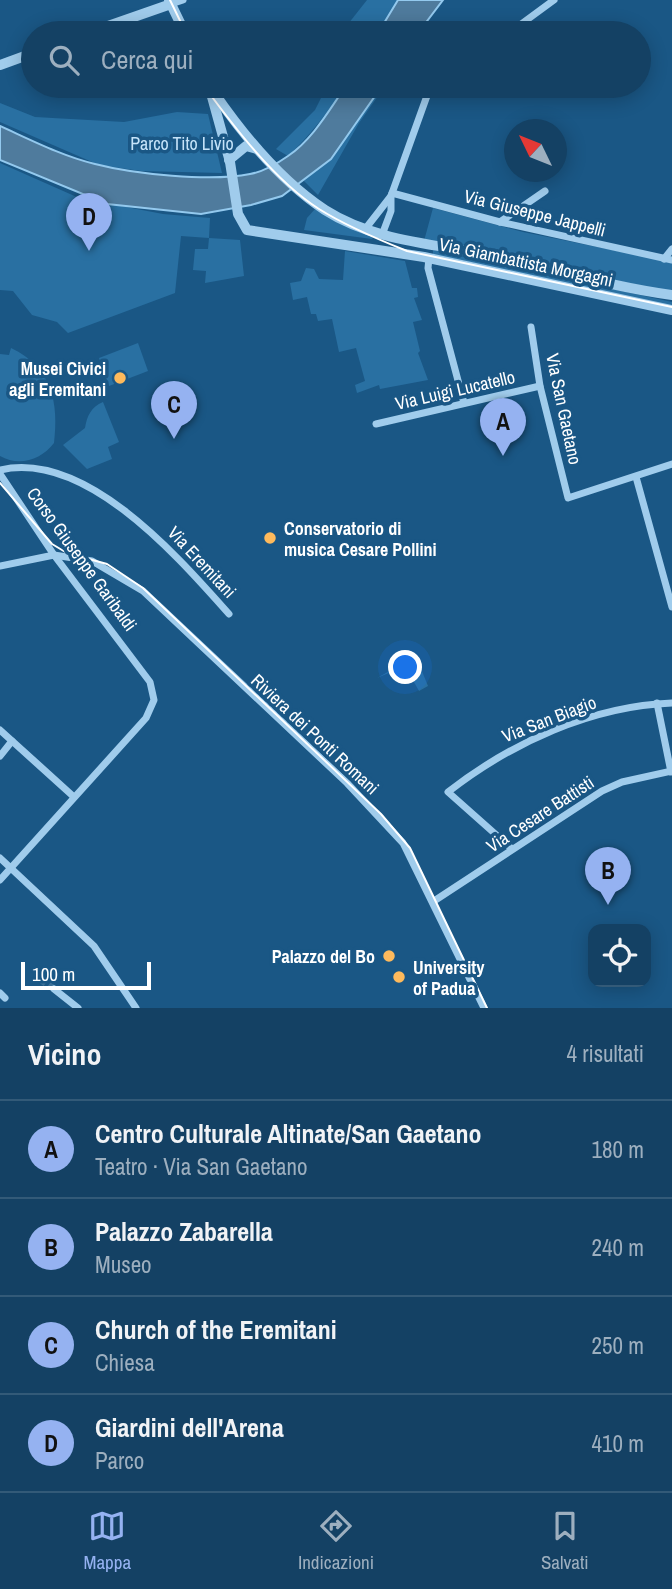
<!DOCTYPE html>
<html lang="it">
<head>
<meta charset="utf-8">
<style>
  body { margin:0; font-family:"Archivo Narrow",sans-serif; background:#1d486a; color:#f1f3f6 }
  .controls { position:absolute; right:21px; bottom:21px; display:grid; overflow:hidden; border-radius:14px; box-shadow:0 4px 18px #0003 }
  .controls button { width:63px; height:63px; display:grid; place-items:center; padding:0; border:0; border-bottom:2px solid #335a78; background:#144164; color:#f1f3f6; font:35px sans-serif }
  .compass { position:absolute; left:504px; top:119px; width:63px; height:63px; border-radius:50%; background:#144164; box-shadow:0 4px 18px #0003; rotate:313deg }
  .scale { position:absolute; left:21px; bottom:18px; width:130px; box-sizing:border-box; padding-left:7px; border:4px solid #fff; border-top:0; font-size:19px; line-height:24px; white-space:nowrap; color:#fff; -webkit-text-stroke:5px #1a5785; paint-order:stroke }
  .you { position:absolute; left:406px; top:668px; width:24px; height:24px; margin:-18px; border:5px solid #fff; border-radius:50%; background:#1a73e8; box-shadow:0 0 0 10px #1a73e833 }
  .badge { display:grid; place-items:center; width:46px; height:46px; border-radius:50%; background:#95b2f1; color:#111; font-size:23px; font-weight:700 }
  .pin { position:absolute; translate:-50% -58px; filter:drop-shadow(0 2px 4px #0008) }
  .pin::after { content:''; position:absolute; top:37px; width:24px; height:21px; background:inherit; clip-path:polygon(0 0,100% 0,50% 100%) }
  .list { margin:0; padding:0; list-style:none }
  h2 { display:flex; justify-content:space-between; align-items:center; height:91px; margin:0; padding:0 28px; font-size:30px }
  h2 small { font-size:23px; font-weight:400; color:#9dafbf }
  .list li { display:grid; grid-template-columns:46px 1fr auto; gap:21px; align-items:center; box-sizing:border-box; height:98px; padding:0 28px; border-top:2px solid #335a78 }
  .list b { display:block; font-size:26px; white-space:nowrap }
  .list p { margin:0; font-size:23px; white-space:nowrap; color:#9dafbf }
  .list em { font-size:23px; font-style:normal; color:#9dafbf }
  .icon { flex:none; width:38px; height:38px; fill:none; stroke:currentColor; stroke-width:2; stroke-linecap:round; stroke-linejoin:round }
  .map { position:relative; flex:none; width:672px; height:1008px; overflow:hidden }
  .search { position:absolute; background:#144164; box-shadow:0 4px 18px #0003; left:21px; right:21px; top:21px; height:77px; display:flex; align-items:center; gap:18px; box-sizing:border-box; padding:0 24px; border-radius:38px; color:#9dafbf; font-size:26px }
  .sheet { height:483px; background:#144164 }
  nav { display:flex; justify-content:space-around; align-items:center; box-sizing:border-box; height:98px; border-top:2px solid #335a78; background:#144164; font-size:19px; color:#9dafbf }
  nav a { display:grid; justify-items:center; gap:4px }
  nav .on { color:#95b2f1 }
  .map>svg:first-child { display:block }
</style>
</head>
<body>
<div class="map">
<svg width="672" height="1008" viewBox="0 0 672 1008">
  <rect width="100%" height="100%" fill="#1a5785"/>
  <g fill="#2970a2">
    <path d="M367,0H398L378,33H341Z"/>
    <path d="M327,86H346C328,111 311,135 288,156L276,149L315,110Z"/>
    <path d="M382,86H385L359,123L318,195L302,179C337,154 358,122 382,86Z"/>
    <path d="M0,103L35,117L124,122L177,112L208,114L222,173L141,171L99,165L0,122Z"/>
    <path d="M0,163L79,198L163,214L210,218L209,238L240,240L244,276L205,283L206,271L193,270L195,249H208L209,238L181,236L175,293L68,333L57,322L32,315L13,291L0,290Z"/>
    <path d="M433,208L523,232L672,262V292L424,241Z"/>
    <path d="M315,209L373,237L372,239L304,230L307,218Z"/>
    <path d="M433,250L672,302V305L433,254Z"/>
    <path d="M345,251L405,261L412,288H417L418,297L414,298L422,320L413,322L420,351L418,353L428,380L380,389L379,385L357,393L355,385L365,381L356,348L339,352L332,319L318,321L316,314H311L307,297L293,300L290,283L301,281L306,268L314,269L319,279L343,280Z"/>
    <path d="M138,343L148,371L109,386L99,358Z"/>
    <path d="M11,348C52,367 59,403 54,443C41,460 19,467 0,456V354L9,355Z"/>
    <path d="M103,402L119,442L108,447L112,459L87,469L63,445L85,428C87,416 91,407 103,402Z"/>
    <path d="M411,659L413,665L419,664L428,686L419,691L410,675L391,672L377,678Z"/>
  </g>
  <g fill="#4f7b9d" stroke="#93c9ee" stroke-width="2">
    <path d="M398,0H443L418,33H378Z"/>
    <path d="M346,86H382L331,159L282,196L251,205L201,214L107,204L0,160V126C31,140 62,156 95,164C134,174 210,182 250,174C262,172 278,163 288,156C313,139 329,110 346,86Z"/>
  </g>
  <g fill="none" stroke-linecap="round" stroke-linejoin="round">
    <path stroke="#3c7097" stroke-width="7" stroke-dasharray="7 3.5" stroke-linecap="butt" d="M40,979L54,989"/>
    <g stroke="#a0ccec" stroke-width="7">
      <path d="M171,4L183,0"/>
      <path d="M509,33L554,0"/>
      <path d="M392,193L500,222L672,260"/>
      <path d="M500,222L545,191"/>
      <path d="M366,228L391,196"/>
      <path d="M382,235L391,211V196L428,93L437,86"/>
      <path d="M429,258L428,268L464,403"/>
      <path d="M664,259L672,249"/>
      <path d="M531,327L540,386L568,498L672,464"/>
      <path d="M376,424L540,386"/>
      <path d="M0,470C86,450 178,557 229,614"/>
      <path d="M0,474L54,555L150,682L154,700L146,718L0,880"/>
      <path d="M636,477L672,607"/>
      <path d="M0,566L54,555L92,561L143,591L347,783L403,843L484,1008"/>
      <path d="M657,703L671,772"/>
      <path d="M0,730L74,797"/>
      <path d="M0,756L12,741"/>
      <path d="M511,848L448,792C511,743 591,706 672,703"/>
      <path d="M0,858L94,946L136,1008"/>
      <path d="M434,901L602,791L622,782L672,771"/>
      <path d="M54,989L78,1008"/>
      <path d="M0,993L5,998"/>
    </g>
    <g stroke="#a0ccec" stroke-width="10">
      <path d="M169,0L185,33"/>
      <path d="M88,33L171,4"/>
      <path d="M0,65L33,53"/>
      <path d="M209,86L230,162L238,214L247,230L424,257L672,310"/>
      <path d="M215,94C244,136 281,181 325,210C375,242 438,244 494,256C553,269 612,287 672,295"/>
      <path d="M229,160L246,146L257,149"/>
    </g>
    <g stroke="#fff" stroke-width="2">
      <path d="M170,0L186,33"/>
      <path d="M204,86C234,127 275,181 319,209C346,226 377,239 407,251L672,307"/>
      <path d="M0,483L52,544L67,553L107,564L143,588L381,814L410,848L487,1008"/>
    </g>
  </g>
  <g fill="#feba5c" stroke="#1a5785" stroke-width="2.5">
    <circle cx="120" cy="378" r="7"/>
    <circle cx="270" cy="538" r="7"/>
    <circle cx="389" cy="956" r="7"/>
    <circle cx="399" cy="977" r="7"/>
  </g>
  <g text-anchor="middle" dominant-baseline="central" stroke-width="7" stroke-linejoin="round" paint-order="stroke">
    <g font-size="18" fill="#c5e3f9" stroke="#1a5785">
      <text x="182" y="143">Parco Tito Livio</text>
    </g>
    <g font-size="18" fill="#fff" stroke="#1a5785">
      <text transform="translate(535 213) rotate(14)">Via Giuseppe Jappelli</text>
      <text transform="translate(526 262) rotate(12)">Via Giambattista Morgagni</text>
      <text transform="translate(455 390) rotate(-13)">Via Luigi Lucatello</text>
      <text transform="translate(564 409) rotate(78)">Via San Gaetano</text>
      <text transform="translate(82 559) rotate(54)">Corso Giuseppe Garibaldi</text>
      <text transform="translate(202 562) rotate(47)">Via Eremitani</text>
      <text transform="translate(549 719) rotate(-21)">Via San Biagio</text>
      <text transform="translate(315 734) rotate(43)">Riviera dei Ponti Romani</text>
      <text transform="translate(540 814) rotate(-33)">Via Cesare Battisti</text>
    </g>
    <g font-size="18" font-weight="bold" fill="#fff" stroke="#1a5785" text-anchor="end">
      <text x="106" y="368">Musei Civici<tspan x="106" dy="21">agli Eremitani</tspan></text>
      <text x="284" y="528" text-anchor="start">Conservatorio di<tspan x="284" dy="21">musica Cesare Pollini</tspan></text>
      <text x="375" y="956">Palazzo del Bo</text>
      <text x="413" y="967" text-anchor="start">University<tspan x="413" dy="21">of Padua</tspan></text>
    </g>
  </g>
</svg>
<div class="controls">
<button><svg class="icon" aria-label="locate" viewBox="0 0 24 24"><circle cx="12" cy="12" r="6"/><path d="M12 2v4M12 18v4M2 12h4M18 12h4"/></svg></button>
</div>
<svg class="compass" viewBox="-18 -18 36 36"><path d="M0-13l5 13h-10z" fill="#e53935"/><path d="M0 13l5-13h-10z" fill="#9dafbf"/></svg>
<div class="scale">100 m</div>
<div class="you"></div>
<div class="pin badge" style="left:503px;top:456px">A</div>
<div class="pin badge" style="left:608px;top:905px">B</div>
<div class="pin badge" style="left:174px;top:439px">C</div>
<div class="pin badge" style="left:89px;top:251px">D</div>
<div class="search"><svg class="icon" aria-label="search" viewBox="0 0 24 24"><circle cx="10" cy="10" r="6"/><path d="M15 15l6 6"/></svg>Cerca qui</div>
</div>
<section class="sheet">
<h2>Vicino<small>4 risultati</small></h2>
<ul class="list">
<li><span class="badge">A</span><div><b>Centro Culturale Altinate/San Gaetano</b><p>Teatro · Via San Gaetano</p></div><em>180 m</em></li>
<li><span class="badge">B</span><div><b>Palazzo Zabarella</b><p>Museo</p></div><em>240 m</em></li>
<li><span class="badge">C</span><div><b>Church of the Eremitani</b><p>Chiesa</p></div><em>250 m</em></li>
<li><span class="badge">D</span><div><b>Giardini dell'Arena</b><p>Parco</p></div><em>410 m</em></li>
</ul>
</section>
<nav>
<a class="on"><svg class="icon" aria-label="map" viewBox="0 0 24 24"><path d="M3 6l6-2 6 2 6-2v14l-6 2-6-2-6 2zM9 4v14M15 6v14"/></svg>Mappa</a>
<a><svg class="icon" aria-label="directions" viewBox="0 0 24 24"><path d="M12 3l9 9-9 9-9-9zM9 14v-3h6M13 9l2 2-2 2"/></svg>Indicazioni</a>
<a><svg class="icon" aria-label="saved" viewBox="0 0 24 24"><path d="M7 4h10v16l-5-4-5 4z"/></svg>Salvati</a>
</nav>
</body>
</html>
